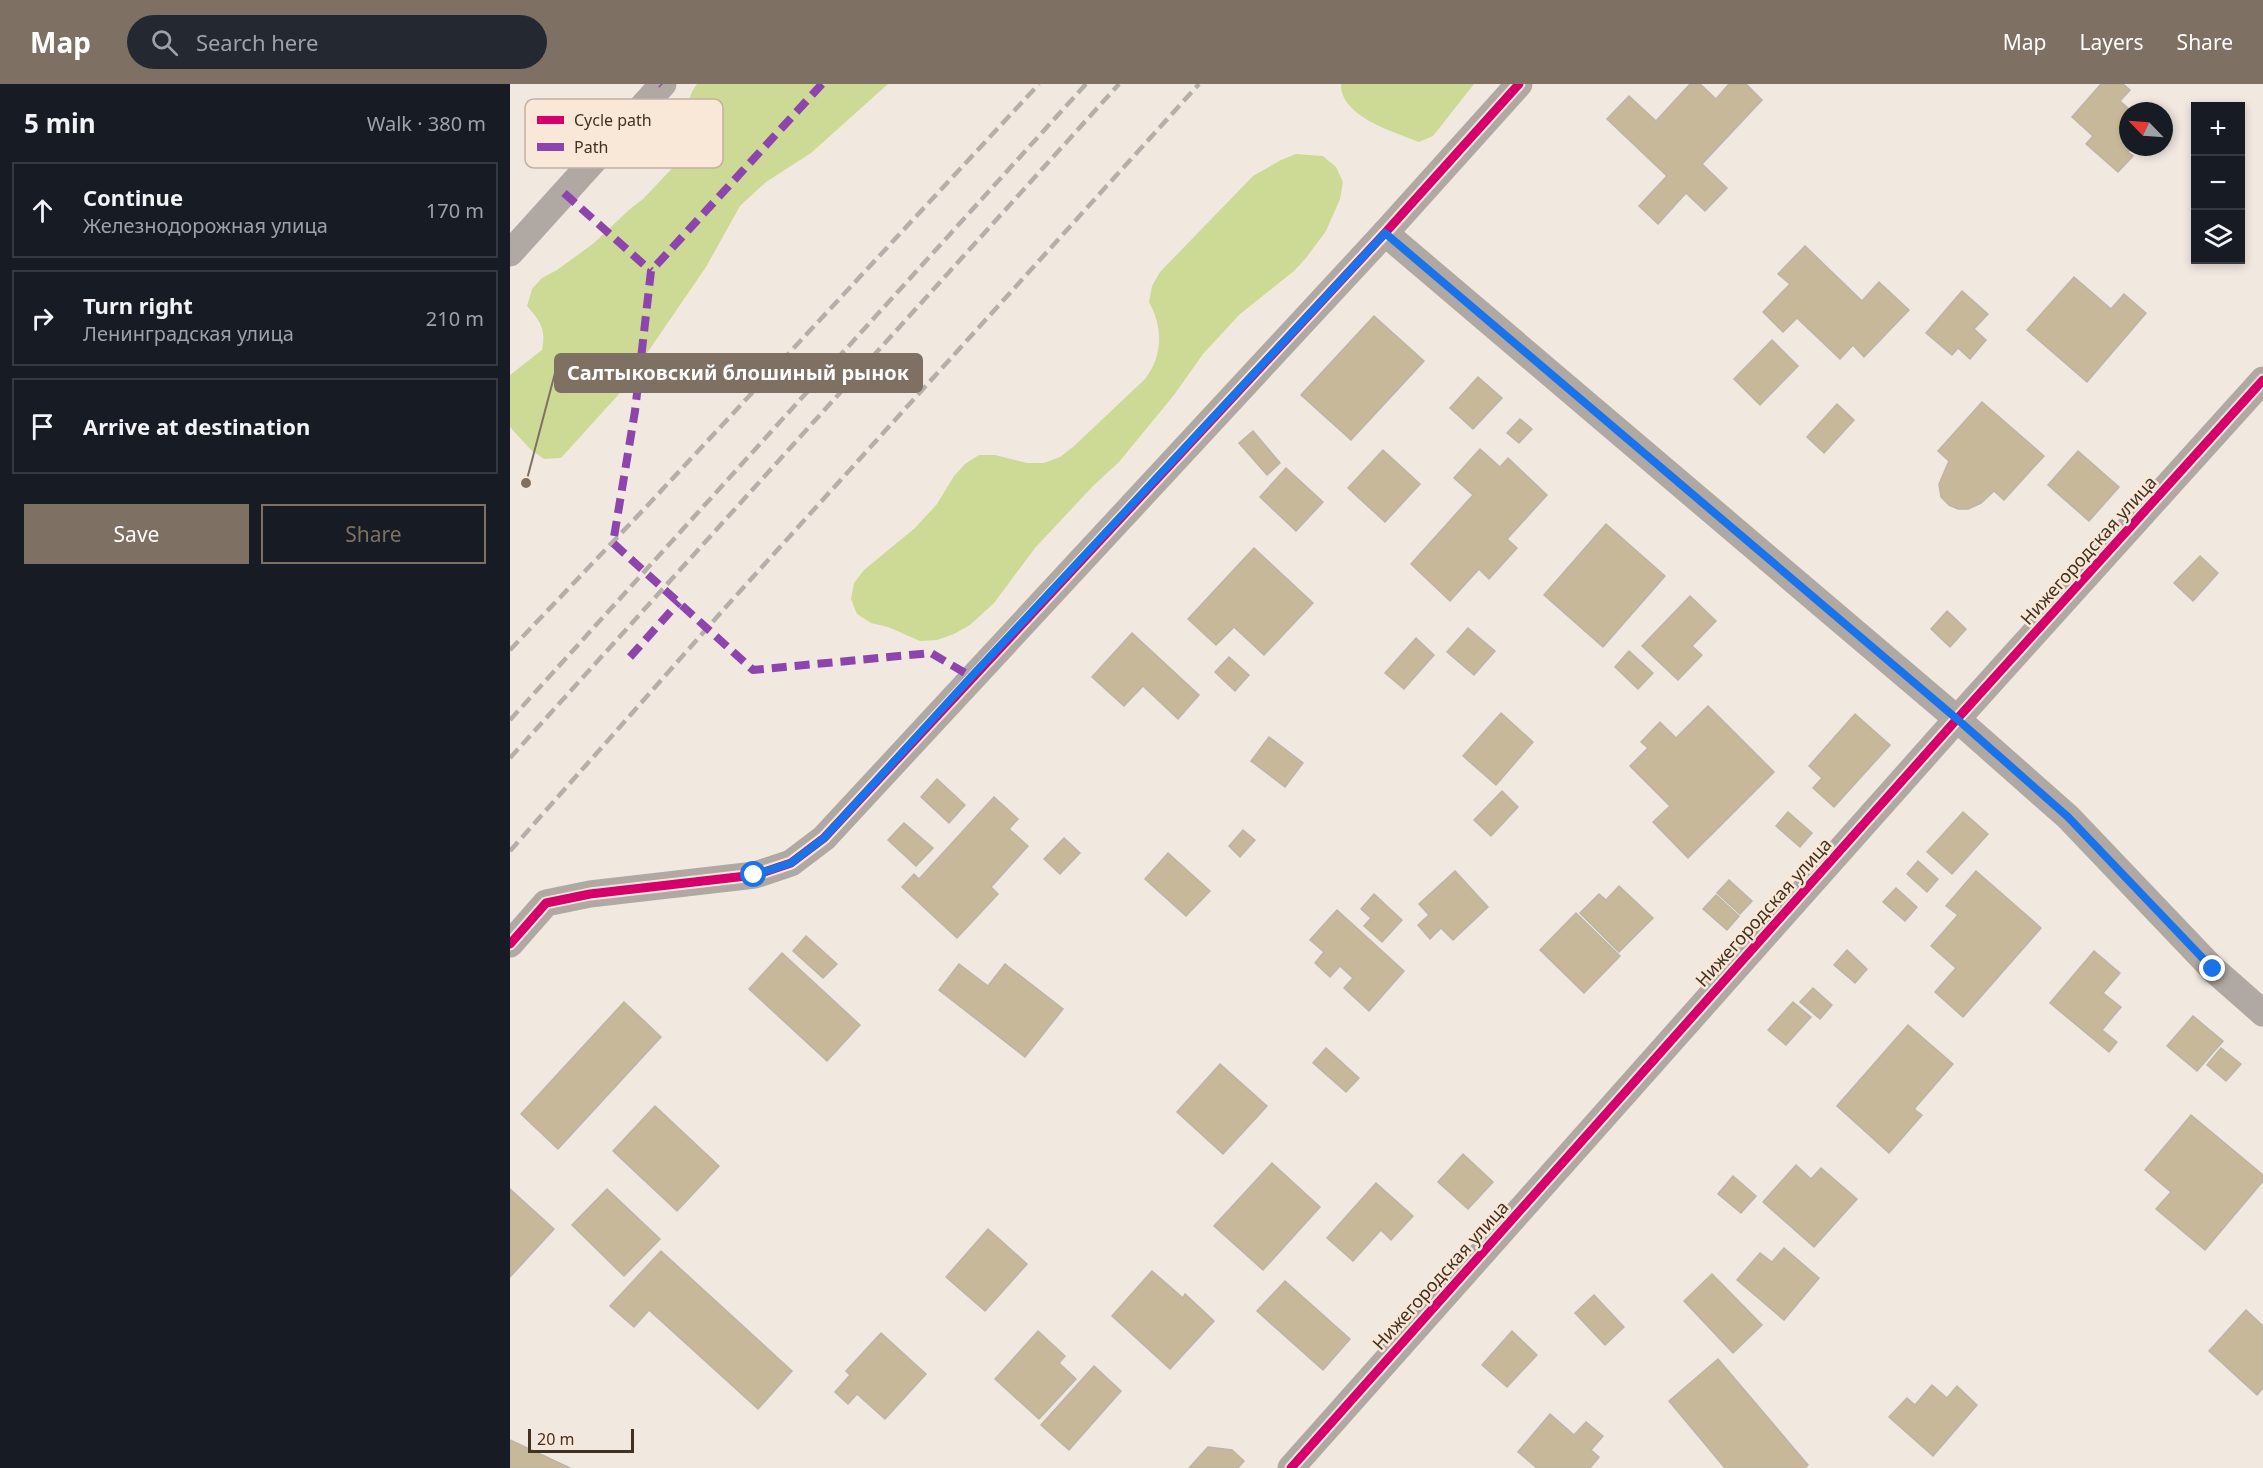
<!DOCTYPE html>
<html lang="en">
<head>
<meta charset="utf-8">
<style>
  body { margin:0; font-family:"Noto Sans",sans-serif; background:#242831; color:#f1f3f6 }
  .controls { position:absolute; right:18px; top:18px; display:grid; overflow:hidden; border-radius:0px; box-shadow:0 3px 9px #0003 }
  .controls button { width:54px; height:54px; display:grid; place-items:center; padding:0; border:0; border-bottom:2px solid #363941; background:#171b24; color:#f1f3f6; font:30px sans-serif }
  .compass { position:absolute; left:1609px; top:18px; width:54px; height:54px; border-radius:50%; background:#171b24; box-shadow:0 3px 9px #0003; rotate:295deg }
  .scale { position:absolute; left:18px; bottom:15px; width:106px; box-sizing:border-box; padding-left:6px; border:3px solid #423021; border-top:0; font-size:16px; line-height:21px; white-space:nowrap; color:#423021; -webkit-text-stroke:4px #f9e7d8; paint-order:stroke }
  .stop { position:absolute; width:18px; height:18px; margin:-14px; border:4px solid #1a73e8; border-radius:50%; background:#fff }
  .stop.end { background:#1a73e8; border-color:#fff; box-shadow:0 2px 6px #0008 }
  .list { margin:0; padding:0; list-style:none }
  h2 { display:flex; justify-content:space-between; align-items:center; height:78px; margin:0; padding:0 24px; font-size:26px }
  h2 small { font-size:20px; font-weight:400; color:#9ea1a6 }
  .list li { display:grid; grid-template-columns:39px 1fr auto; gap:18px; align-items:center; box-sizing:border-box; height:96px; margin:0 12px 12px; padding:0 12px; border:2px solid #363941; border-radius:0px }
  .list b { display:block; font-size:22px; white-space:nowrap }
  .list p { margin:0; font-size:20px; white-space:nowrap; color:#9ea1a6 }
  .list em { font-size:20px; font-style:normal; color:#9ea1a6 }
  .actions { display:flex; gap:12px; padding:18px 24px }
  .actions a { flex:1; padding:14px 0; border:2px solid #7f7064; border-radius:0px; text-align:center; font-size:21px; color:#7f7064 }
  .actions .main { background:#7f7064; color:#fff }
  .icon { flex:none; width:33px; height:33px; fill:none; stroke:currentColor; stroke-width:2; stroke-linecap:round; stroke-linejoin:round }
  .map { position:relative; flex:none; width:1753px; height:1384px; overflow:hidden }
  header { display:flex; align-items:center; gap:36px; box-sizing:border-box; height:84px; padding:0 30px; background:#7f7064; color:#fff }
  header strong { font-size:28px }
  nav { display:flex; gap:33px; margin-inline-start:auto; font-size:21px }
  .search { width:420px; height:54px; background:#242831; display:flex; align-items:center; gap:15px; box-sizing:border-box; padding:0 21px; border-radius:33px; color:#9ea1a6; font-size:22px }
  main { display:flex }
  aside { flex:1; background:#171b24 }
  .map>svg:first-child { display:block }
</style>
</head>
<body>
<header>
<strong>Map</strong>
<div class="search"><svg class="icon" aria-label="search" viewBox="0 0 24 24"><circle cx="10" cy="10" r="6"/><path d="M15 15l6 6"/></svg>Search here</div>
<nav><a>Map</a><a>Layers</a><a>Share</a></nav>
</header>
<main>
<aside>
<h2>5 min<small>Walk · 380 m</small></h2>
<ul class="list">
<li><svg class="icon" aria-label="ahead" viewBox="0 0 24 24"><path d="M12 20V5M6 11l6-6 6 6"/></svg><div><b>Continue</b><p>Железнодорожная улица</p></div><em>170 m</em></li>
<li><svg class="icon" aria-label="right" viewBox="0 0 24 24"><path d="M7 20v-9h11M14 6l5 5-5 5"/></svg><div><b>Turn right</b><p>Ленинградская улица</p></div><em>210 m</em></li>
<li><svg class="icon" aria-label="arrive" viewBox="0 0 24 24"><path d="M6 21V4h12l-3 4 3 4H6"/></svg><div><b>Arrive at destination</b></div></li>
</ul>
<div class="actions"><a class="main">Save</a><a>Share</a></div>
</aside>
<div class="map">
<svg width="1753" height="1384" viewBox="0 0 1753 1384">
  <rect width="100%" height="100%" fill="#f1e8e0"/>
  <g fill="#cdda95">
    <path d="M187,0H378L301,69L256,98L230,122L196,183L109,310L51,374L34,375L20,365L0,343V291L32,266C36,245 31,238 17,222L22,205L32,194L47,186L84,159L120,125L133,115L170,76L180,63L186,51C178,32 174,17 187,0Z"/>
    <path d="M831,0H964L923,52L909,58C885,48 830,33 831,0Z"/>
    <path d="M786,70L813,72L826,83L833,98L830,115L816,147L796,174L784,187L730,230L693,270L664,311L609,378L583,402L525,464L484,519L460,541L444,550L427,556L410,557L378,543L361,539L347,530L341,515L344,499L354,486L405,444L427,420L444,392L455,380L469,371H485L517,379H534L550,373L563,363L635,295C653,272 653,243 639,218L642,202L650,188L743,92L771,76Z"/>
  </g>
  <g fill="#c7b899" stroke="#bdb4a8" stroke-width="1.5">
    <path d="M1180,0H1190L1206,15L1219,0H1236L1252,16L1192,80L1217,104L1195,127L1176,109L1148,140L1129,122L1157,92L1097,35L1119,12L1146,37Z"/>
    <path d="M1591,0H1613L1620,6L1610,17L1621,27H1618V63H1622L1618,68L1623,72L1608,88L1576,60L1583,52L1562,33Z"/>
    <path d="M1295,162L1352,217L1369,198L1399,226L1354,273L1343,261L1330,275L1287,234L1273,248L1253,228L1280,200L1268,190Z"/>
    <path d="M1564,193L1601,225L1614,210L1636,229L1577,298L1517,246Z"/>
    <path d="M1452,207L1478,230L1464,245L1476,256L1460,275L1448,264L1442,271L1416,249Z"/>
    <path d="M864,232L914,277L841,356L791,311Z"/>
    <path d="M1262,256L1288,282L1250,321L1224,295Z"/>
    <path d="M968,293L992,314L963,345L940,324Z"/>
    <path d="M1472,318L1534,372L1494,416L1484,407L1471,419L1458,425H1448L1439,421L1431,413L1429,400L1439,377L1428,367Z"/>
    <path d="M1327,320L1344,336L1314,369L1297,353Z"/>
    <path d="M1010,335L1022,345L1009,359L997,349Z"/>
    <path d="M743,347L770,379L757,391L729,359Z"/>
    <path d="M970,365L990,383L998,374L1037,411L997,455L1007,464L979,495L969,485L940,517L901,480L963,411L944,394Z"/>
    <path d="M873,366L910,400L875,438L838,404Z"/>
    <path d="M1568,367L1609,403L1579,437L1538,401Z"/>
    <path d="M776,384L813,418L786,447L750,413Z"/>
    <path d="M1096,440L1155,492L1093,563L1034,511Z"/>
    <path d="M744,464L803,519L754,571L724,543L706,561L678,535Z"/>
    <path d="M1690,472L1708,489L1683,517L1664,499Z"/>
    <path d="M1180,512L1206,537L1182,562L1192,571L1168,596L1132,562Z"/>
    <path d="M1437,527L1456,545L1440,563L1421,545Z"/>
    <path d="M958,544L985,567L964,591L937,568Z"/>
    <path d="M622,549L689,611L668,635L633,602L614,622L582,593Z"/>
    <path d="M906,554L924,571L894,605L875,589Z"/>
    <path d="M1119,567L1143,589L1128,605L1105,583Z"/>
    <path d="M719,573L739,591L725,607L705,588Z"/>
    <path d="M1198,622L1264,688L1178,774L1143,738L1160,722L1120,682L1138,664L1131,658L1150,638L1166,654Z"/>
    <path d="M991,629L1023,658L986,701L953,672Z"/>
    <path d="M1345,630L1380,661L1324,723L1303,704L1312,694L1299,682Z"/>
    <path d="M759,653L793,679L775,703L741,677Z"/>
    <path d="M427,695L455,721L439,739L411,713Z"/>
    <path d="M992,707L1008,723L981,752L964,736Z"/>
    <path d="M484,713L508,735L499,745L518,762L481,803L488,810L447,854L392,803L404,790L409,795Z"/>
    <path d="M1278,728L1302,749L1290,763L1266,742Z"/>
    <path d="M1453,728L1478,750L1442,790L1417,768Z"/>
    <path d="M394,739L423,764L406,782L378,756Z"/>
    <path d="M733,746L745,756L730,773L719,762Z"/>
    <path d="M554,754L570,769L550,790L534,775Z"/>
    <path d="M658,769L700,807L676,832L635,795Z"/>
    <path d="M1408,777L1428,795L1417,808L1397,790Z"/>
    <path d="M945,787L978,823L943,856L931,844L920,855L908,841L919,831L909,820Z"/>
    <path d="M1466,787L1531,844L1453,933L1425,908L1446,884L1421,862L1448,831L1436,822Z"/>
    <path d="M1219,796L1242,817L1230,830L1207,809Z"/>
    <path d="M1109,802L1143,834L1109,868L1070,829L1089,810L1096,816Z"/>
    <path d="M1386,804L1407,823L1395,837L1373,818Z"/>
    <path d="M864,810L892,836L872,858L854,842L861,834L851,825Z"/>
    <path d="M1206,811L1229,832L1217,846L1193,825Z"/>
    <path d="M827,826L894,887L859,927L834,904L843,894L830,882L820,893L805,879L814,868L800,856Z"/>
    <path d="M1066,829L1110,872L1074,909L1030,866Z"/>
    <path d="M296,852L327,880L313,894L283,867Z"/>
    <path d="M1337,866L1357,885L1345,899L1324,881Z"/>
    <path d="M1584,867L1610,889L1593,909L1611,923L1592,946L1607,958L1599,968L1540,919Z"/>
    <path d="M272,869L350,941L317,977L239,905Z"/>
    <path d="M449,880L478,902L495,880L553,925L515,973L429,906Z"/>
    <path d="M1303,904L1322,921L1310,935L1290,918Z"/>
    <path d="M114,918L151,953L48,1065L11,1030Z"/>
    <path d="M1283,918L1301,933L1276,961L1258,946Z"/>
    <path d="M1683,932L1713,957L1687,987L1657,962Z"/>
    <path d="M1398,941L1443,980L1404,1025L1412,1031L1379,1069L1327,1022Z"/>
    <path d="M816,964L849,994L836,1008L803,979Z"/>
    <path d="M1711,964L1731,980L1716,997L1697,981Z"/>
    <path d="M710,980L757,1022L713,1070L667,1028Z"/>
    <path d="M145,1022L209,1082L167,1127L103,1067Z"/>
    <path d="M1681,1031L1753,1091V1097L1695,1166L1646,1125L1661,1108L1635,1086Z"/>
    <path d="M953,1070L983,1098L958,1125L928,1098Z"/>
    <path d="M762,1079L810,1123L753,1186L704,1142Z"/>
    <path d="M1286,1081L1301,1095L1311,1084L1347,1115L1304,1163L1253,1118Z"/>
    <path d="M1223,1092L1246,1112L1231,1129L1208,1110Z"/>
    <path d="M866,1099L903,1132L881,1156L871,1146L843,1177L817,1154Z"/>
    <path d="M0,1105L44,1145L0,1193Z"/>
    <path d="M97,1105L150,1155L114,1192L62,1141Z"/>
    <path d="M478,1145L517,1180L475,1227L436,1193Z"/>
    <path d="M1274,1164L1309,1194L1274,1236L1227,1196L1250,1169L1262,1178Z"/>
    <path d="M151,1167L282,1287L248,1325L139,1226L124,1243L100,1222Z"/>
    <path d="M642,1187L673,1214L675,1210L704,1237L660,1285L602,1232Z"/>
    <path d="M1202,1190L1252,1241L1223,1269L1174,1217Z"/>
    <path d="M775,1197L840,1255L813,1286L747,1227Z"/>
    <path d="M1084,1211L1114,1243L1095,1261L1065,1229Z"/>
    <path d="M1736,1226L1753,1242V1304L1747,1311L1699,1267Z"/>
    <path d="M528,1247L555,1272L549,1279L566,1295L529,1335L485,1295Z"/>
    <path d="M1002,1247L1027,1271L997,1303L972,1281Z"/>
    <path d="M371,1249L416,1290L375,1335L347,1310L338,1320L325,1308L340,1291L336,1287Z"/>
    <path d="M1208,1275L1298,1381L1295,1384H1215L1159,1317Z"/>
    <path d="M584,1282L611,1307L559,1366L531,1341Z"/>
    <path d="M1422,1301L1437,1314L1447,1302L1467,1321L1423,1372L1379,1333L1397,1314L1405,1321Z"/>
    <path d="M1040,1330L1064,1351L1076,1338L1093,1352L1081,1366L1089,1373L1080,1384H1027L1008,1368Z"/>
    <path d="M0,1356L60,1384H0Z"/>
    <path d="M698,1363L722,1366L734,1377L728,1384H679Z"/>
  </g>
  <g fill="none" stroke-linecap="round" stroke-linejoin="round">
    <g stroke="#b0a8a2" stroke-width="27">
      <path d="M875,149L1447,635L1558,733L1703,885L1753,929"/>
      <path d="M0,169L153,0"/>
      <path d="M0,860L36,819L80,810L245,791L281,779L314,754L875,149L1009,0"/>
      <path d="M781,1384L1447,635L1753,296"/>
    </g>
    <g stroke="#b6afa9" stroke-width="4.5" stroke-dasharray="12 6" stroke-linecap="butt">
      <path d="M0,566L137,422L529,0"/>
      <path d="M0,636L576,0"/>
      <path d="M0,674L609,0"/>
      <path d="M0,767L223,515L689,0"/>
    </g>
    <g stroke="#8e44ad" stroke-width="8" stroke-dasharray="15 8" stroke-linecap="butt">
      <path d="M151,0L152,1"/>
      <path d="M312,0L141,187L125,327L103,459L243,586L421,569L462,593"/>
      <path d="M54,109L141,187"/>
      <path d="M120,573L169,518"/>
    </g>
    <defs>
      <g id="cycleway">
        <path d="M0,860L36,819L80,810L245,791L281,779L314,754L875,149L1009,0"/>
        <path d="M781,1384L1447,635L1753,296"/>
      </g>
    </defs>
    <use href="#cycleway" stroke="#f9e7d8" stroke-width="13"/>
    <use href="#cycleway" stroke="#d6006c" stroke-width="9"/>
  </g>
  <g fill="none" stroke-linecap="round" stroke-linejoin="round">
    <path stroke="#1a73e8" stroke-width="8" d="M244,791L281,779L314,754L462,592L875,149L1447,635L1558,733L1703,885"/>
  </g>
  <g text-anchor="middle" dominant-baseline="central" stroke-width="5" stroke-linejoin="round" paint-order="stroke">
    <g font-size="18" fill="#423021" stroke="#f9e7d8">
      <text transform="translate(1578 466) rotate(-48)">Нижегородская улица</text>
      <text transform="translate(1253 828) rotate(-48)">Нижегородская улица</text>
      <text transform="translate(930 1191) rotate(-48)">Нижегородская улица</text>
    </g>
  </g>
  <rect x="15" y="15" width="198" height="69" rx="9" fill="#f9e7d8" stroke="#c2b0a1" stroke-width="1.5"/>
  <rect x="27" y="32" width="27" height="8" fill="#d6006c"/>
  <rect x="27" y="59" width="27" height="8" fill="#8e44ad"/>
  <g font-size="16" fill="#423021">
    <text x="64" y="42">Cycle path</text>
    <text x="64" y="69">Path</text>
  </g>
  <path fill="none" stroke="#7f7064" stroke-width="2" d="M16 399L45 289"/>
  <circle fill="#7f7064" stroke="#f9e7d8" stroke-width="2" cx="16" cy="399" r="6"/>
  <rect fill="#7f7064" stroke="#7f7064" stroke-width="2" x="45" y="270" width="367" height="38" rx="6"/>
  <g font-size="20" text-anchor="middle" font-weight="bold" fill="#fff">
    <text x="228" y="296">Салтыковский блошиный рынок</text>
  </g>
</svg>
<div class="controls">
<button>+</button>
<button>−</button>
<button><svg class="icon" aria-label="layers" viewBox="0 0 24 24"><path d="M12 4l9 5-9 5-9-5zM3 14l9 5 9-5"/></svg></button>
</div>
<svg class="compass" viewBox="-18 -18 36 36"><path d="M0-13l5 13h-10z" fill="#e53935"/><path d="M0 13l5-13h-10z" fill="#9ea1a6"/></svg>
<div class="scale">20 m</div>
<div class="stop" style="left:244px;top:791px"></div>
<div class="stop end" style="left:1703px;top:885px"></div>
</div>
</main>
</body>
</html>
